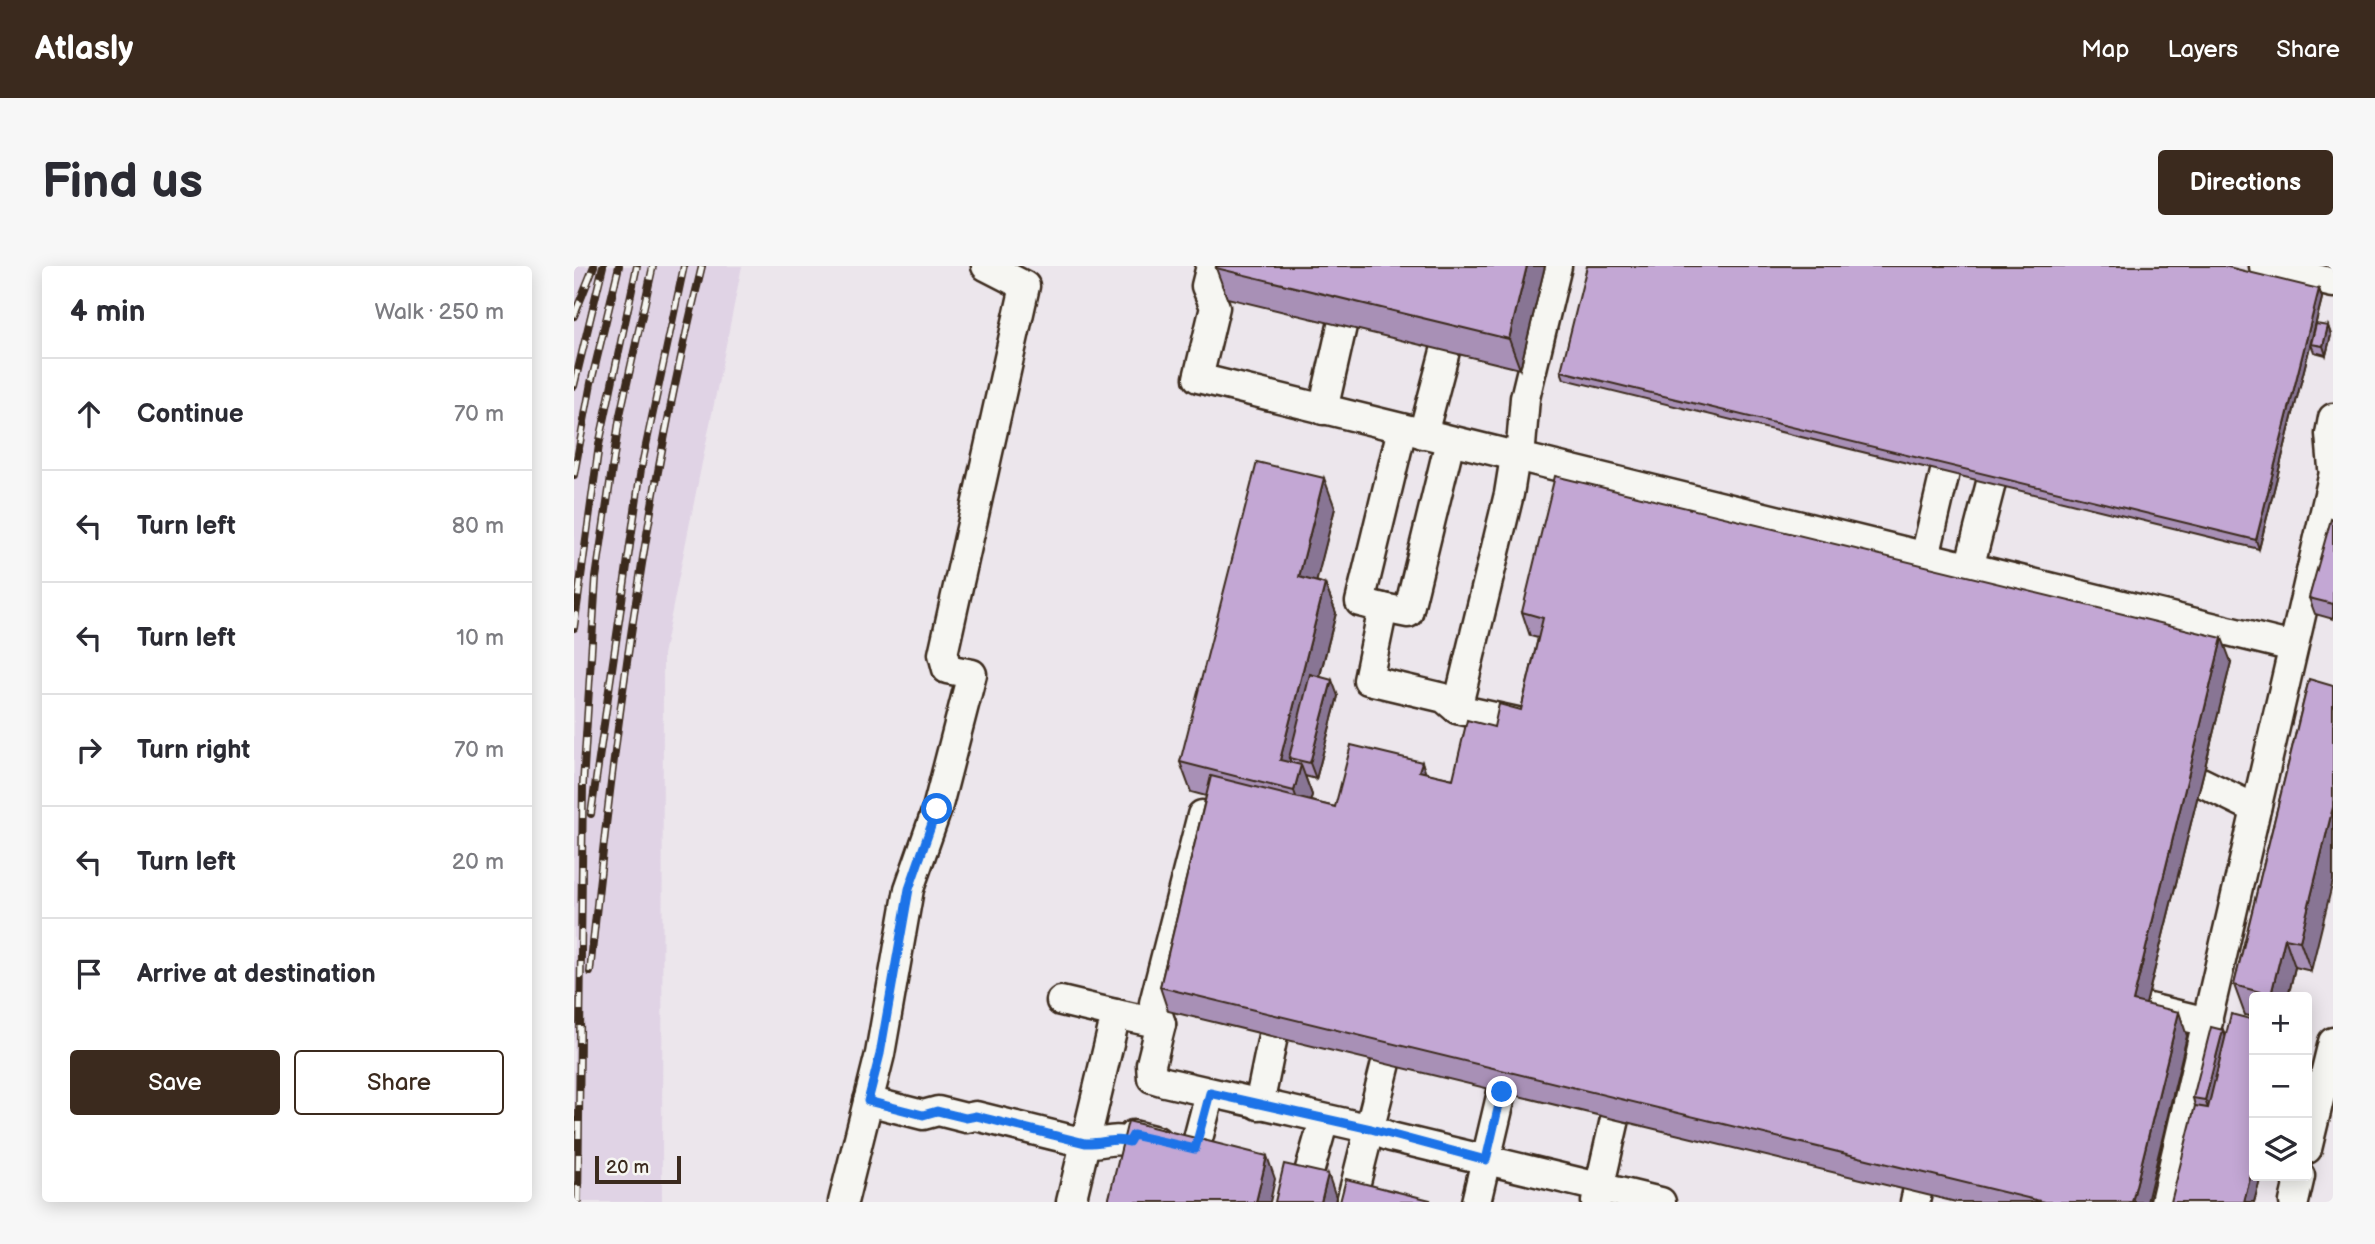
<!DOCTYPE html>
<html lang="en">
<head>
<meta charset="utf-8">
<style>
  body { margin:0; font-family:"Balsamiq Sans",sans-serif; background:#f7f7f7; color:#2b2b33 }
  .controls { position:absolute; right:21px; bottom:21px; display:grid; overflow:hidden; border-radius:7px; box-shadow:0 4px 18px #0003 }
  .controls button { width:63px; height:63px; display:grid; place-items:center; padding:0; border:0; border-bottom:2px solid #e1e1e2; background:#fff; color:#2b2b33; font:35px sans-serif }
  .scale { position:absolute; left:21px; bottom:18px; width:86px; box-sizing:border-box; padding-left:7px; border:4px solid #3b2a1e; border-top:0; font-size:19px; line-height:24px; white-space:nowrap; color:#3b2a1e; -webkit-text-stroke:5px #f6f6f2; paint-order:stroke }
  .stop { position:absolute; width:21px; height:21px; margin:-16px; border:5px solid #1a73e8; border-radius:50%; background:#fff }
  .stop.end { background:#1a73e8; border-color:#fff; box-shadow:0 2px 7px #0008 }
  .list { margin:0; padding:0; list-style:none }
  h2 { display:flex; justify-content:space-between; align-items:center; height:91px; margin:0; padding:0 28px; font-size:30px }
  h2 small { font-size:23px; font-weight:400; color:#7c7c81 }
  .list li { display:grid; grid-template-columns:46px 1fr auto; gap:21px; align-items:center; box-sizing:border-box; height:112px; padding:0 28px; border-top:2px solid #e1e1e2 }
  .list b { display:block; font-size:26px; white-space:nowrap }
  .list em { font-size:23px; font-style:normal; color:#7c7c81 }
  .actions { display:flex; gap:14px; padding:21px 28px }
  .actions a { flex:1; padding:16px 0; border:2px solid #3b2a1e; border-radius:7px; text-align:center; font-size:24px; color:#3b2a1e }
  .actions .main { background:#3b2a1e; color:#fff }
  .icon { flex:none; width:38px; height:38px; fill:none; stroke:currentColor; stroke-width:2; stroke-linecap:round; stroke-linejoin:round }
  .map { position:relative; flex:none; width:1759px; height:936px; overflow:hidden; border-radius:7px }
  header { display:flex; align-items:center; gap:42px; box-sizing:border-box; height:98px; padding:0 35px; background:#3b2a1e; color:#fff }
  header strong { font-size:33px }
  nav { display:flex; gap:38px; margin-inline-start:auto; font-size:24px }
  .intro { display:flex; align-items:center; justify-content:space-between; box-sizing:border-box; height:168px; padding:0 42px }
  h1 { margin:0; font-size:49px }
  .button { padding:18px 32px; border-radius:7px; background:#3b2a1e; color:#fff; font-size:24px; font-weight:700 }
  main { display:flex; gap:42px; padding:0 42px }
  aside { flex:1; background:#fff; border-radius:7px; box-shadow:0 4px 18px #0003 }
  .map>svg:first-child { display:block }
</style>
</head>
<body>
<header>
<strong>Atlasly</strong>
<nav><a>Map</a><a>Layers</a><a>Share</a></nav>
</header>
<div class="intro"><h1>Find us</h1><a class="button">Directions</a></div>
<main>
<aside>
<h2>4 min<small>Walk · 250 m</small></h2>
<ul class="list">
<li><svg class="icon" aria-label="ahead" viewBox="0 0 24 24"><path d="M12 20V5M6 11l6-6 6 6"/></svg><div><b>Continue</b></div><em>70 m</em></li>
<li><svg class="icon" aria-label="left" viewBox="0 0 24 24"><path d="M17 20v-9H6M10 6l-5 5 5 5"/></svg><div><b>Turn left</b></div><em>80 m</em></li>
<li><svg class="icon" aria-label="left" viewBox="0 0 24 24"><path d="M17 20v-9H6M10 6l-5 5 5 5"/></svg><div><b>Turn left</b></div><em>10 m</em></li>
<li><svg class="icon" aria-label="right" viewBox="0 0 24 24"><path d="M7 20v-9h11M14 6l5 5-5 5"/></svg><div><b>Turn right</b></div><em>70 m</em></li>
<li><svg class="icon" aria-label="left" viewBox="0 0 24 24"><path d="M17 20v-9H6M10 6l-5 5 5 5"/></svg><div><b>Turn left</b></div><em>20 m</em></li>
<li><svg class="icon" aria-label="arrive" viewBox="0 0 24 24"><path d="M6 21V4h12l-3 4 3 4H6"/></svg><div><b>Arrive at destination</b></div></li>
</ul>
<div class="actions"><a class="main">Save</a><a>Share</a></div>
</aside>
<div class="map">
<svg width="1759" height="936" viewBox="0 0 1759 936">
  <rect width="100%" height="100%" fill="#ece6ec"/>
  <filter id="ink" filterUnits="userSpaceOnUse"><feTurbulence type="fractalNoise" baseFrequency=".0143" numOctaves="2"/><feDisplacementMap in="SourceGraphic" scale="14" xChannelSelector="R" yChannelSelector="G"/><feConvolveMatrix kernelMatrix="1 2 1 2 8 2 1 2 1" color-interpolation-filters="sRGB"/></filter>
  <g filter="url(#ink)">
    <path fill="#e0d3e5" d="M0,0H168L89,389L88,936H0Z"/>
    <g fill="none" stroke-linecap="round" stroke-linejoin="round">
      <defs>
        <g id="minor">
          <path d="M637,0L632,20L641,41L624,112L1719,381"/>
          <path d="M1690,0L1759,17"/>
          <path d="M749,144L768,60"/>
          <path d="M1759,152L1756,168L1759,202"/>
          <path d="M849,168L871,85"/>
          <path d="M876,175L834,347L809,342L794,414L870,432L883,443"/>
          <path d="M941,191L935,228L883,443L957,459"/>
          <path d="M946,192L951,132L983,0"/>
          <path d="M1351,291L1371,206"/>
          <path d="M1395,302L1417,217"/>
          <path d="M809,342L786,336L828,163"/>
          <path d="M1627,516L1682,543"/>
          <path d="M487,735L542,748L497,936"/>
          <path d="M1571,741L1634,756"/>
          <path d="M542,748L587,758L580,737L628,549"/>
          <path d="M587,758L577,798L578,812L591,816L797,863L817,871L1087,936"/>
          <path d="M294,835L349,849L364,845L392,852L402,850L511,877C528,878 540,871 555,876L559,869L583,875"/>
          <path d="M685,839L699,770"/>
          <path d="M1733,883L1759,776"/>
          <path d="M619,892L636,827"/>
          <path d="M730,924L750,854"/>
          <path d="M269,936L306,788L335,623L363,543L398,408L373,403L369,388L451,20L412,0"/>
          <path d="M777,936L812,797"/>
          <path d="M902,936L928,826"/>
          <path d="M1022,936L1041,853"/>
          <path d="M1341,936L1343,927"/>
          <path d="M1591,936L1759,211"/>
          <path d="M1720,936L1726,910"/>
        </g>
      </defs>
      <use href="#minor" stroke="#3b2a1e" stroke-width="33"/>
      <use href="#minor" stroke="#f6f6f2" stroke-width="28"/>
      <defs>
        <g id="rail">
          <path d="M0,50L20,0"/>
          <path d="M0,120L29,0"/>
          <path d="M0,209L17,117L45,0"/>
          <path d="M0,362L25,179L63,0"/>
          <path d="M17,548L67,203L110,0"/>
          <path d="M16,706C40,469 71,231 128,0"/>
          <path d="M4,936L9,518L22,312L46,149L79,0"/>
        </g>
      </defs>
      <use href="#rail" stroke="#3b2a1e" stroke-width="8"/>
      <use href="#rail" stroke="#f6f6f2" stroke-width="5" stroke-dasharray="16" stroke-linecap="butt"/>
    </g>
    <g fill="#a890b6" stroke="#3b2a1e" stroke-width="2">
      <path d="M971,0L946,103L653,32L642,2Z"/>
      <path d="M1745,23L1748,32L1685,283L990,113L987,105Z"/>
      <path d="M1754,60L1757,69L1752,89L1740,86L1737,78Z"/>
      <path d="M761,242L742,315L751,318L762,347L746,410L764,430L742,513L731,510L738,529L736,535L761,541L848,496L851,507L879,513L920,461L947,444L964,372L956,370L948,346L1657,396L1572,738L1613,770L1573,936H1382L594,745L586,721L632,530L617,526L606,496Z"/>
      <path d="M1759,254V353L1741,348L1735,332Z"/>
      <path d="M1735,413L1737,705L1721,701L1714,731H1680V751L1671,749L1660,719Z"/>
      <path d="M1649,764L1652,771L1680,910H1687L1680,936L1621,840L1619,832Z"/>
    </g>
    <g fill="#887594" stroke="#3b2a1e" stroke-width="2">
      <path d="M953,0H971L946,103L935,73Z"/>
      <path d="M1745,23L1748,32L1685,283L1682,274Z"/>
      <path d="M1754,60L1757,69L1752,89L1749,80Z"/>
      <path d="M750,212L761,242L736,341L725,311Z"/>
      <path d="M751,318L762,347L724,494L715,492L721,508L706,494Z"/>
      <path d="M1648,372L1657,396L1567,758L1559,735Z"/>
      <path d="M758,414L764,430L742,513L736,497Z"/>
      <path d="M848,496L856,520L845,505Z"/>
      <path d="M727,499L738,529L731,555L720,525Z"/>
      <path d="M1759,541V615L1737,705L1726,675Z"/>
      <path d="M1711,672L1721,701L1714,731H1698L1697,729Z"/>
      <path d="M1605,746L1613,770L1573,936H1558Z"/>
      <path d="M1649,764L1658,787L1640,858L1631,834Z"/>
      <path d="M693,890L701,913L696,936H682Z"/>
      <path d="M1680,896V910H1687L1680,936H1670Z"/>
      <path d="M754,908L762,931L761,936H747Z"/>
    </g>
    <g fill="#c3a7d4" stroke="#3b2a1e" stroke-width="2">
      <path d="M642,0H953L935,73L642,2Z"/>
      <path d="M1013,0H1650L1745,23L1682,274L987,105Z"/>
      <path d="M1742,58L1754,60L1749,80L1737,78Z"/>
      <path d="M683,196L750,212L725,311L751,318L706,494L727,499L720,525L606,496Z"/>
      <path d="M981,210L1648,372L1559,735L1605,746L1558,936H1470L586,721L637,510L761,541L777,479L848,496L845,505L879,513L893,454L920,461L925,438L947,444L969,352L948,346Z"/>
      <path d="M1757,253L1759,254V338L1735,332Z"/>
      <path d="M736,408L758,414L736,497L715,492Z"/>
      <path d="M1735,413L1759,420V541L1726,675L1711,672L1697,729L1660,719Z"/>
      <path d="M1657,748L1680,754V896L1670,936H1597L1621,840L1634,842Z"/>
      <path d="M1637,761L1649,764L1631,834L1619,832Z"/>
      <path d="M554,855L693,890L682,936H534Z"/>
      <path d="M710,898L754,908L747,936H701Z"/>
      <path d="M772,913L856,934L855,936H766Z"/>
    </g>
  </g>
  <g fill="none" stroke-linecap="round" stroke-linejoin="round" filter="url(#ink)">
    <path stroke="#1a73e8" stroke-width="9" d="M363,543L335,623L306,788L294,835L349,849L363,845L392,852L402,850L511,877C528,878 540,871 555,876L559,869L621,883L636,827L797,863L912,894L928,826"/>
  </g>
</svg>
<div class="controls">
<button>+</button>
<button>−</button>
<button><svg class="icon" aria-label="layers" viewBox="0 0 24 24"><path d="M12 4l9 5-9 5-9-5zM3 14l9 5 9-5"/></svg></button>
</div>
<div class="scale">20 m</div>
<div class="stop" style="left:363px;top:543px"></div>
<div class="stop end" style="left:928px;top:826px"></div>
</div>
</main>
</body>
</html>
